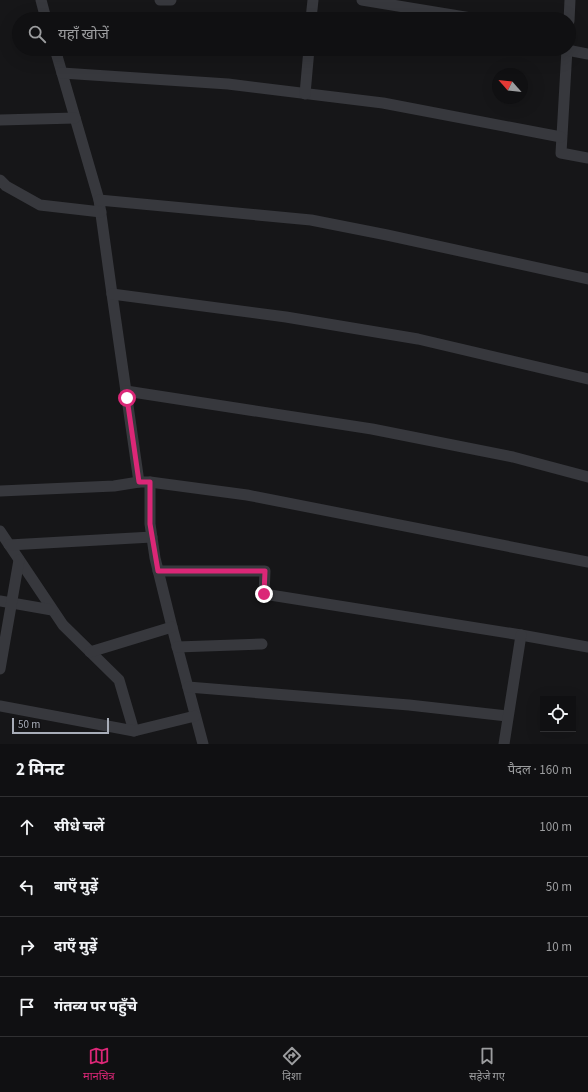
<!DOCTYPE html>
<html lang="hi">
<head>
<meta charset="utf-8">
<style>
  body { margin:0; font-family:"Source Sans 3","Noto Sans Devanagari",sans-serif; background:#19191b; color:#f1f3f6 }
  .controls { position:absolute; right:12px; bottom:12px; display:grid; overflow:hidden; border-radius:0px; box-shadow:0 4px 16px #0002 }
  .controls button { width:36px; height:36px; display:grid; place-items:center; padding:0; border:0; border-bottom:1px solid #303032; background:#101012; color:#f1f3f6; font:20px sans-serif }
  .compass { position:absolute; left:492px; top:68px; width:36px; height:36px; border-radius:50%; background:#101012; box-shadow:0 4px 16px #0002; rotate:297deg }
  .scale { position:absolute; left:12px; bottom:10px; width:97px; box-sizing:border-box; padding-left:4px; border:2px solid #a8adb8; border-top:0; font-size:11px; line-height:14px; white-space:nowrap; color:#a8adb8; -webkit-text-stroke:3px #111113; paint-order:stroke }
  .stop { position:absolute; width:12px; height:12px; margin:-9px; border:3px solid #db2777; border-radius:50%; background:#fff }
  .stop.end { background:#db2777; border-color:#fff; box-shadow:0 1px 4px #0008 }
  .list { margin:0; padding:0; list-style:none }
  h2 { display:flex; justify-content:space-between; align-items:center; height:52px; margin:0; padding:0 16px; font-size:17px }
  h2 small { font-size:13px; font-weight:400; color:#9c9d9f }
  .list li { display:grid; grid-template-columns:26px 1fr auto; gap:12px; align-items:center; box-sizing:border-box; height:60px; padding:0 16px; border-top:1px solid #303032 }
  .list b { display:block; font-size:15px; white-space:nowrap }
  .list em { font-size:13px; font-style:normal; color:#9c9d9f }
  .icon { flex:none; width:22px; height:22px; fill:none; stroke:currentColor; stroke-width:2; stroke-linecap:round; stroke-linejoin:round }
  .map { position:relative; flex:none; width:588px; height:744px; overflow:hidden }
  .search { position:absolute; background:#101012; box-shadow:0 4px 16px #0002; left:12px; right:12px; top:12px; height:44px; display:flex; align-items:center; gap:10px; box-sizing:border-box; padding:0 14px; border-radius:22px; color:#9c9d9f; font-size:15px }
  .sheet { height:292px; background:#101012 }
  nav { display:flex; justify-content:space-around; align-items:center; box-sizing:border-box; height:56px; border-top:1px solid #303032; background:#101012; font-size:11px; color:#9c9d9f }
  nav a { display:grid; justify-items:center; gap:2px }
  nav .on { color:#db2777 }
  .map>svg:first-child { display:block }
</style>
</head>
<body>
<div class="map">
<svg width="588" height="744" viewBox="0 0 588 744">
  <rect width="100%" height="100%" fill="#161618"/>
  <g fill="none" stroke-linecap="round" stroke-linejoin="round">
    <g stroke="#37383d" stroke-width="11">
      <path d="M41,0L46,19"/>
      <path d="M160,0H171"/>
      <path d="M362,0L477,19"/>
      <path d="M311,19L313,0"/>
      <path d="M569,21L570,0"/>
      <path d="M55,49L99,200L112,294L139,482"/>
      <path d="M567,49L561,153L588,158"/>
      <path d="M567,50L588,54"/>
      <path d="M62,73L228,84L383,103L561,137"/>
      <path d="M305,94L309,49"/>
      <path d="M0,120L75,118"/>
      <path d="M0,180L6,186L40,205L101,212"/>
      <path d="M99,200L311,220L387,235L588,279"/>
      <path d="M112,294L286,317L418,339L588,379"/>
      <path d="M126,391L372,429L513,457L588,477"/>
      <path d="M150,482V524L155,558L172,627L203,744"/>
      <path d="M0,491L114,486L139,482H150L247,495L588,562"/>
      <path d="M0,531L63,625L119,680L134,731"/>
      <path d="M9,545L152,537"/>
      <path d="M158,571H265L264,594L521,635L588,647"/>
      <path d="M0,601L52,610"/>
      <path d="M177,647L262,644"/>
      <path d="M90,652L172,627"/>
      <path d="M0,669L19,560"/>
      <path d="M188,687L409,705L507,716"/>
      <path d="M0,706L134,731L195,716"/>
      <path d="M504,744L521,635"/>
    </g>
  </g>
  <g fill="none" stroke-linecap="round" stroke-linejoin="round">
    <path stroke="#db2777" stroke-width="5" d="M127,398L139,482H150V524L158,571H265L264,594"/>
  </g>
</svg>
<div class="controls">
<button><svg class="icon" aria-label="locate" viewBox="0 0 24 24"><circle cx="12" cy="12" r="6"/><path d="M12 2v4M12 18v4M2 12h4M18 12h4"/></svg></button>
</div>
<svg class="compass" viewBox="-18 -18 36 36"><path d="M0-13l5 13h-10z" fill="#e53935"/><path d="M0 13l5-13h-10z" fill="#9c9d9f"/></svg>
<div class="scale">50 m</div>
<div class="stop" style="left:127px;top:398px"></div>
<div class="stop end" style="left:264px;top:594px"></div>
<div class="search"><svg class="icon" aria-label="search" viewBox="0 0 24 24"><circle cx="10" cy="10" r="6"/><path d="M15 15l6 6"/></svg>यहाँ खोजें</div>
</div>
<section class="sheet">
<h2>2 मिनट<small>पैदल · 160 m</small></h2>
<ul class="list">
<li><svg class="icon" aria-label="ahead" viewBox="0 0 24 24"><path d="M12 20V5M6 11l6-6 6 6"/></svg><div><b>सीधे चलें</b></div><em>100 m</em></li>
<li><svg class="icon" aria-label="left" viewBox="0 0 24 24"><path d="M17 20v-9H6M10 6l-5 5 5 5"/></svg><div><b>बाएँ मुड़ें</b></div><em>50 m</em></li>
<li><svg class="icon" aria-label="right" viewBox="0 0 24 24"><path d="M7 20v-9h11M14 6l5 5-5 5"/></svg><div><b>दाएँ मुड़ें</b></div><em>10 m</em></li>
<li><svg class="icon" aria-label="arrive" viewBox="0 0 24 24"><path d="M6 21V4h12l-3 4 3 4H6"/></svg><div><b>गंतव्य पर पहुँचे</b></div></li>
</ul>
</section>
<nav>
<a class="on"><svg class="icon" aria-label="map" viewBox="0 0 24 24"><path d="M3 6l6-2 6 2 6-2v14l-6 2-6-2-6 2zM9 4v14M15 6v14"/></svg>मानचित्र</a>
<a><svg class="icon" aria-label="directions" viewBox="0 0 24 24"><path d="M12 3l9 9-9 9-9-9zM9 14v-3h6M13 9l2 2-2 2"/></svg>दिशा</a>
<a><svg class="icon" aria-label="saved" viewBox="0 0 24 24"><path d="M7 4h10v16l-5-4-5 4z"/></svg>सहेजे गए</a>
</nav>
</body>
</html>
